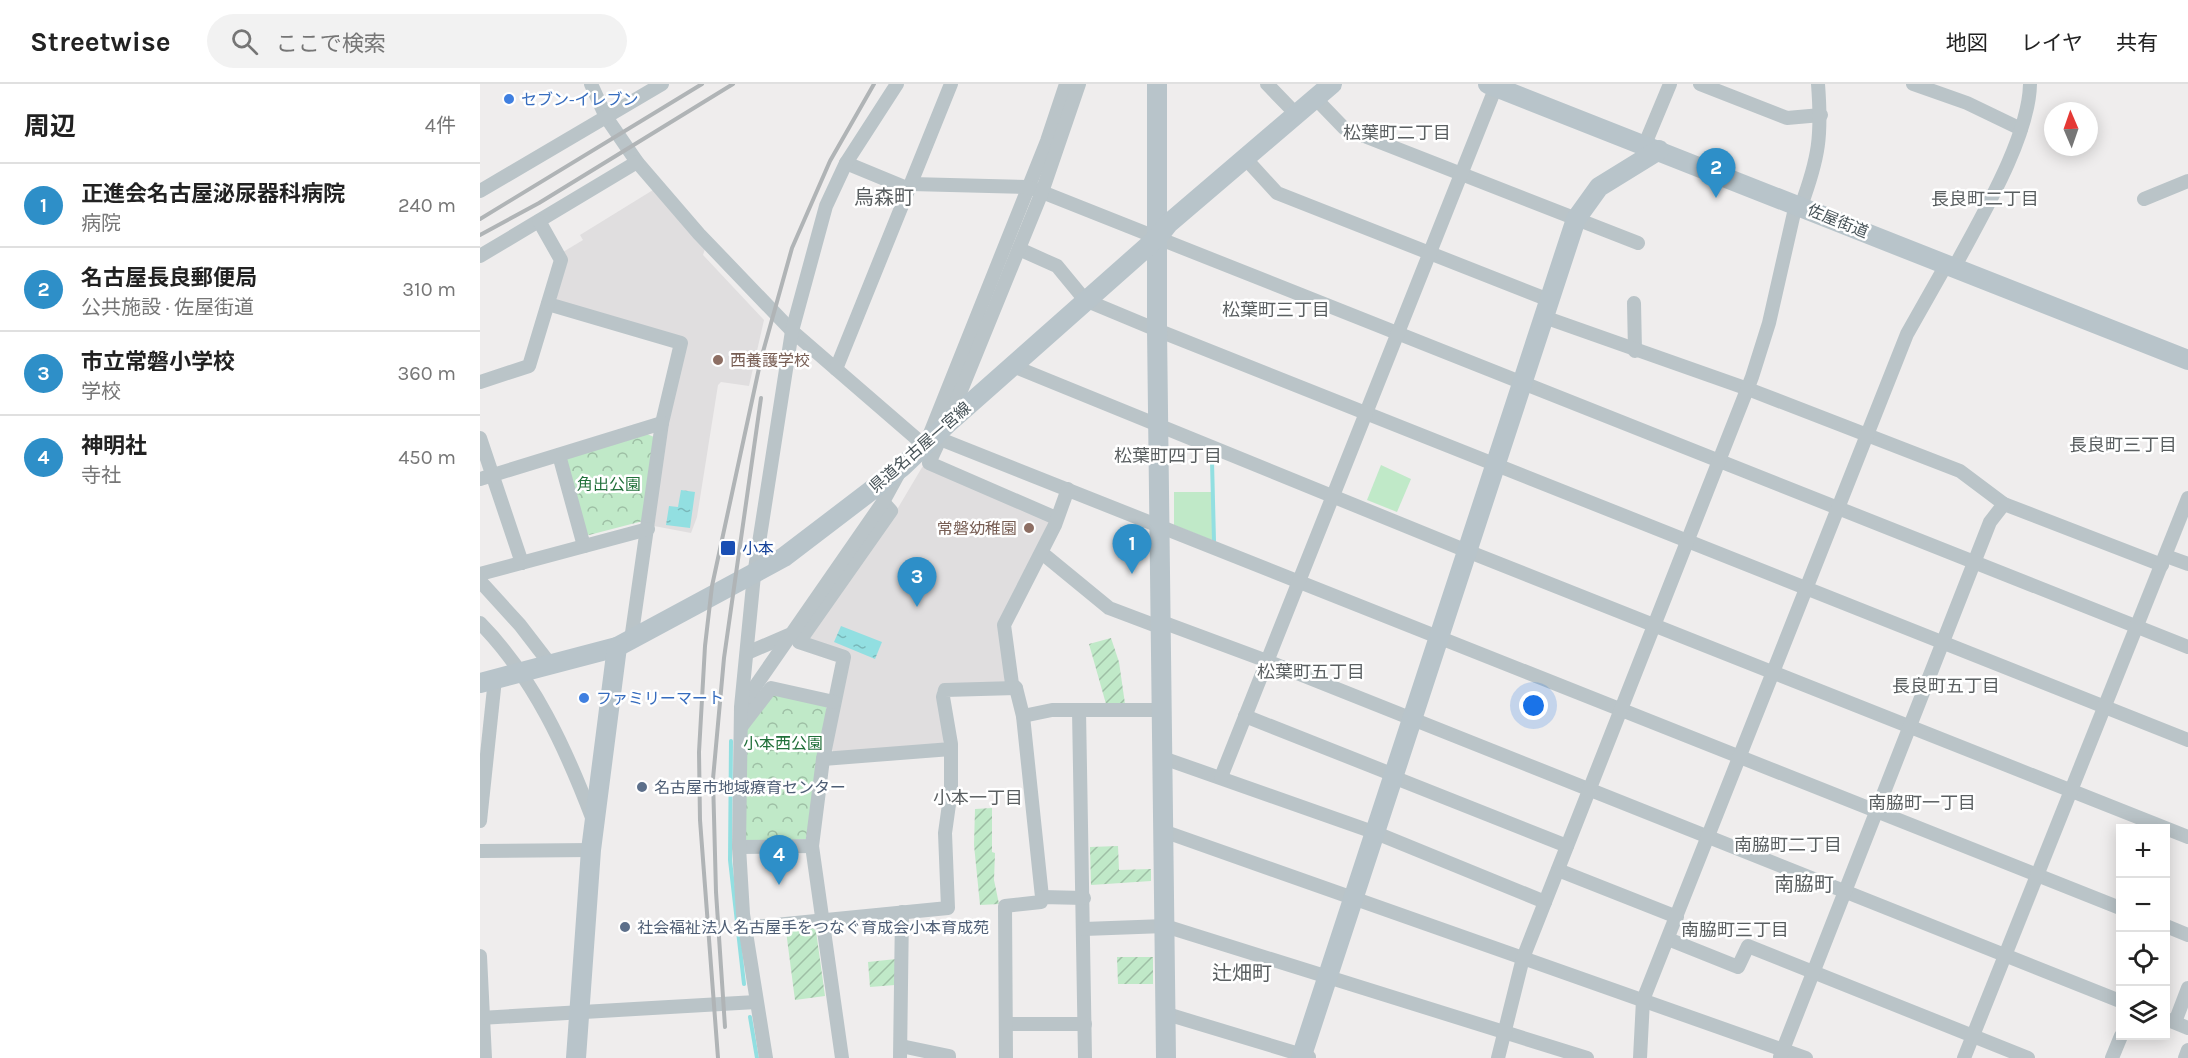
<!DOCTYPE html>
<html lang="ja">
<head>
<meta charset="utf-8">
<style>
  body { margin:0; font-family:Karla,"Noto Sans JP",sans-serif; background:#f2f2f2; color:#222 }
  .controls { position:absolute; right:18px; bottom:18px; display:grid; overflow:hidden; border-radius:0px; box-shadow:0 3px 15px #0003 }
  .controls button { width:54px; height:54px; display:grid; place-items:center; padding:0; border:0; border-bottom:2px solid #e0e0e0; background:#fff; color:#222; font:30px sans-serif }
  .compass { position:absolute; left:1564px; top:18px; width:54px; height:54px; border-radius:50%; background:#fff; box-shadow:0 3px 15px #0003; rotate:358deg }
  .you { position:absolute; left:1054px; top:622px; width:21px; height:21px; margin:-15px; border:4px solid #fff; border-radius:50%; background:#1a73e8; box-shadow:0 0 0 9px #1a73e833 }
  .badge { display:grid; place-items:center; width:39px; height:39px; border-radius:50%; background:#2e8fc8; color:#fff; font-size:20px; font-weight:700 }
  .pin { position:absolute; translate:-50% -50px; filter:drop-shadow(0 2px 3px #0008) }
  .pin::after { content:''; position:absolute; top:32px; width:21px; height:18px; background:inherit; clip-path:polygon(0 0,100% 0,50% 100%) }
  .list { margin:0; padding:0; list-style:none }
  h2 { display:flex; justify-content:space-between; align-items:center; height:78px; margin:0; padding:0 24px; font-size:26px }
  h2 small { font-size:20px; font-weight:400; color:#767676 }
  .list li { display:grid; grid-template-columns:39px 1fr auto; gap:18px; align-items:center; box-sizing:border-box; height:84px; padding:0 24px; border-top:2px solid #e0e0e0 }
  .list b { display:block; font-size:22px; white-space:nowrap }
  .list p { margin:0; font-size:20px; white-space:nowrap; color:#767676 }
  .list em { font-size:20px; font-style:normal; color:#767676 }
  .icon { flex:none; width:33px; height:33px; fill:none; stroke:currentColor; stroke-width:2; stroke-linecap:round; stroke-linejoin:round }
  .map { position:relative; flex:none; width:1708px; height:974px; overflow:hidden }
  header { display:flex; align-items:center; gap:36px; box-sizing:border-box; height:84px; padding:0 30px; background:#fff; border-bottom:2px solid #e0e0e0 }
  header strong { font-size:28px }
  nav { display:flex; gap:33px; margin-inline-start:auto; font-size:21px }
  .search { width:420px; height:54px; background:#f2f2f2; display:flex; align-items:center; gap:15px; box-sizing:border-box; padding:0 21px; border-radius:33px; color:#767676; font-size:22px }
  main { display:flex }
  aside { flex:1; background:#fff }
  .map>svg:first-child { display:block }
</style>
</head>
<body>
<header>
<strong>Streetwise</strong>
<div class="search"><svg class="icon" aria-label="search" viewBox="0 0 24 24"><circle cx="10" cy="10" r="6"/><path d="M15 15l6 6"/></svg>ここで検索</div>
<nav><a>地図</a><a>レイヤ</a><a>共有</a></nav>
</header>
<main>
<aside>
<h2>周辺<small>4件</small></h2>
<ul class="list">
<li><span class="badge">1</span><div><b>正進会名古屋泌尿器科病院</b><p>病院</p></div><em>240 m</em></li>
<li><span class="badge">2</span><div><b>名古屋長良郵便局</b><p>公共施設 · 佐屋街道</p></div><em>310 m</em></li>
<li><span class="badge">3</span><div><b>市立常磐小学校</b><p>学校</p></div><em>360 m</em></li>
<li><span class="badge">4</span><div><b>神明社</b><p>寺社</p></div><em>450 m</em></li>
</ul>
</aside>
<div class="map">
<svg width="1708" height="974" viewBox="0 0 1708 974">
  <defs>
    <pattern id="park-crowns" width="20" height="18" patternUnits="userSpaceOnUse" patternTransform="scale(1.5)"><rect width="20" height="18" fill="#c0e9c8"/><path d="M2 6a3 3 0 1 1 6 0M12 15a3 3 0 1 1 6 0" fill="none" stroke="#9ebfa5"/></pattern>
    <pattern id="garden-furrows" width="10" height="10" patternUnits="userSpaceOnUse" patternTransform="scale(1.5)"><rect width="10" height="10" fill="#c0e9c8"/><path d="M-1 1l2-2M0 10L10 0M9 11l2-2" fill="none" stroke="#9ebfa5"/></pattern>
    <pattern id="water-ripples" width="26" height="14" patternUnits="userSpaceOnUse" patternTransform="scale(1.5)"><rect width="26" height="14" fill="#92dfe1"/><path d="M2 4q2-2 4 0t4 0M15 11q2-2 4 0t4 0" fill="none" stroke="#79b7b9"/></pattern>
  </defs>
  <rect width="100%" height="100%" fill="#efeded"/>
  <g fill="#e0dedf">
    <path d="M173,106L225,165L223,171L284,236L269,302L241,298L238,301L217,433L211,449L174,442L187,340L206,254L78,217L75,211L83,168L103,156L100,151Z"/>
    <path d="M444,380L572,436L521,539L525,601L464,602L457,607L465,652L463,659L354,669L351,664L370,572L326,557L412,434Z"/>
  </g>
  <g fill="#c0e9c8">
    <path d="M901,381L931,395L917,428L887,416Z"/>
    <path d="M694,408H732L734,457L694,441Z"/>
  </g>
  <g fill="url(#park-crowns)">
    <path d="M167,350L174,353L163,437L109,451L104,449L85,379L88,374Z"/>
    <path d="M294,608L346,621L347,630L326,755L267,759L261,751L267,645Z"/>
  </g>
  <g fill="url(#garden-furrows)">
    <path d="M631,554L639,578L645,620H626L609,560Z"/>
    <path d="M512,724V768L515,769L514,796L519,820L500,821L494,761L495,725Z"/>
    <path d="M638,762L639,786L671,785V797L611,801L610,763Z"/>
    <path d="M333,844L336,847L345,912L315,916L306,847Z"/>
    <path d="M637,873H673V900H638Z"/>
    <path d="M416,875L415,901L390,903L388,878Z"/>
  </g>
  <g fill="url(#water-ripples)">
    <path d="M201,406L215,408L210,444L186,441L189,422L198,423Z"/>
    <path d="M361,542L402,558L395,575L354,558Z"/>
  </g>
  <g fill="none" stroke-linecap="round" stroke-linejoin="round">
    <g stroke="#92dfe1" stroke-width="4">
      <path d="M732,377L734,457"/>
      <path d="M251,657L250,776L264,900"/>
      <path d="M270,933L277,974"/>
    </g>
    <g stroke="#bac4c8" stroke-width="14">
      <path d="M111,0L126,33L157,78L219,150L312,247L445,362L567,57L586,0"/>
      <path d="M787,0L816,30"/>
      <path d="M1220,0L1307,34L1341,31"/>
      <path d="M1433,0L1487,19L1541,45"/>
      <path d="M835,14L864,44L1158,159"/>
      <path d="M1165,60L1190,0"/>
      <path d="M765,74L797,109L1069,216"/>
      <path d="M366,79L429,105"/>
      <path d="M431,100L548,103L562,108L1708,563"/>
      <path d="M0,107L182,0"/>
      <path d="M1664,115L1708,97"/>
      <path d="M1321,122C1339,73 1342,52 1338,0"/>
      <path d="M539,165L577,182L605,216L677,246L1708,656"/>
      <path d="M0,172L157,78"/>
      <path d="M1474,184C1500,135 1549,54 1550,0"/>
      <path d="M1154,219L1155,267"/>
      <path d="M68,220L201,259L182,339L151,556"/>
      <path d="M1064,233L1268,305L1480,387L1524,420L1682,481"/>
      <path d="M533,282L987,467L1708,753"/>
      <path d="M356,285L471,0"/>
      <path d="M0,298L49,282L81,176L59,137"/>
      <path d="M469,336L562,108L599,0"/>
      <path d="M456,351L460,355L1640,824"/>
      <path d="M0,354L42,479"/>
      <path d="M460,355L449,379L576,434"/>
      <path d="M79,371L104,462"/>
      <path d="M0,395L182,339"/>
      <path d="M403,418L411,427L319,558L364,573L343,675L471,665"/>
      <path d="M562,469L629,524L674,541L682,538L787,577L1640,917"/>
      <path d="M1686,472L1708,480"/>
      <path d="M0,490L168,445"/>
      <path d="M0,497L40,541L70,580"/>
      <path d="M0,539C54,594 86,665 113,736"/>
      <path d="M267,569L309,551"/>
      <path d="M263,620L403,418L420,387"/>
      <path d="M599,626L605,974"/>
      <path d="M543,632L572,626H683"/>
      <path d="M765,632L914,691"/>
      <path d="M261,643L291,604L354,618"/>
      <path d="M683,674L896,749L1065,818"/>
      <path d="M343,675L332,762L362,974"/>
      <path d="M741,693L1017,0"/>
      <path d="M913,693L1087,762"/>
      <path d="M0,737L15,595"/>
      <path d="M683,747L1326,974"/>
      <path d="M259,763L332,762"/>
      <path d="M0,767L111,766"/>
      <path d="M1078,786L1197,833"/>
      <path d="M562,813L543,632L536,604L532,600L524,541L575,441L588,405"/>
      <path d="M1686,842L1708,851"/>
      <path d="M265,844L468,824L465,749L471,706V660L463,613L465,606L536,604"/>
      <path d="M604,845L685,842L1107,974"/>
      <path d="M1188,855L1258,883L1268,862L1548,974"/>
      <path d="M0,872L5,974"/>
      <path d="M687,930L829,973"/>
      <path d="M0,934L276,918"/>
      <path d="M1686,935L1708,944"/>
      <path d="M1695,938L1708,904"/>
      <path d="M526,940H605"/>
      <path d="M421,962L469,972V974"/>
      <path d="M1300,973L1510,438L1524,420"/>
      <path d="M286,974L263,830L259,763L261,623L274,491L312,247L346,122L366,79L417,0"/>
      <path d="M420,974L422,828"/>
      <path d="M526,974L525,822L561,818L562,813L604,814"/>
      <path d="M1018,974L1043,874L1272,293L1289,239L1316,120"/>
      <path d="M1160,974L1163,916L1427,250L1466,181"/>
      <path d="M1484,974L1708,414"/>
      <path d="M1632,974L1641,952"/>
      <path d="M1705,974L1708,966"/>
    </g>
    <g stroke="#b8c4ca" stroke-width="20">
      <path d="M677,0V246L686,974"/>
      <path d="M1008,0L1708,276"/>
      <path d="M0,599L137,563L304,473L422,383L467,340L677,154L688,140L852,0"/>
      <path d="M96,974L111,766L137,563"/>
      <path d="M821,974L1096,135L1119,103L1179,66"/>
    </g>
    <g stroke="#b0b4b6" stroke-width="4">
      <path d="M0,135L222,0"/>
      <path d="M0,151L59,119L253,0"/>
      <path d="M245,943L236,808L233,695L244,574L281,314"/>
      <path d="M238,974L220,736L219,668L225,562L232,502L281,275L312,164L350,77L394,0"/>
    </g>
  </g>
  <g fill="#3f7fe0" stroke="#fff" stroke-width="2">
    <circle cx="29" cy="15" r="6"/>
    <circle cx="104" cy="614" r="6"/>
  </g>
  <g fill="#8d6e63" stroke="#fff" stroke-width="2">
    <circle cx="238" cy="276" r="6"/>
    <circle cx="549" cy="444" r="6"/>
  </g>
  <rect fill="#1a4fb4" stroke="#fff" stroke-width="2" x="240" y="456" width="16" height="16" rx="3"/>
  <g fill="#5c6f8a" stroke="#fff" stroke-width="2">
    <circle cx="162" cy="703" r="6"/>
    <circle cx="145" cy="843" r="6"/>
  </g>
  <g text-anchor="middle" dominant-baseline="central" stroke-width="5" stroke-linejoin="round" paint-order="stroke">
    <g font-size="16" fill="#366cbe" stroke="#fff" text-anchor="start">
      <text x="41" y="15">セブン-イレブン</text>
      <text x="116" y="614">ファミリーマート</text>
    </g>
    <g font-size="16" fill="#475358" stroke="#fff">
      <text transform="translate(1358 137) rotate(22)">佐屋街道</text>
      <text transform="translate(440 363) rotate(-41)">県道名古屋一宮線</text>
    </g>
    <g font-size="16" fill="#785e54" stroke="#fff" text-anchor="start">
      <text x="250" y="276">西養護学校</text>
      <text x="537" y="444" text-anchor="end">常磐幼稚園</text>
    </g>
    <g font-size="16" fill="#21703a" stroke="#fff">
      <text x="129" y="400">角出公園</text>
      <text x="303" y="659">小本西公園</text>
    </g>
    <g font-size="16" fill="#164399" stroke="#fff" text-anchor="start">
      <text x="262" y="464">小本</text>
    </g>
    <g font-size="16" fill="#4e5e75" stroke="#fff" text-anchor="start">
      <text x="174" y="703">名古屋市地域療育センター</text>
      <text x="157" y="843">社会福祉法人名古屋手をつなぐ育成会小本育成苑</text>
    </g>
    <g font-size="18" fill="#5a5f61" stroke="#fff">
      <text x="917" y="49">松葉町二丁目</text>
      <text x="1505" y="115">長良町二丁目</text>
      <text x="796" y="226">松葉町三丁目</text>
      <text x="1643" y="361">長良町三丁目</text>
      <text x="688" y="372">松葉町四丁目</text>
      <text x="831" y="588">松葉町五丁目</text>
      <text x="1466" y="602">長良町五丁目</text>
      <text x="498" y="714">小本一丁目</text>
      <text x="1442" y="719">南脇町一丁目</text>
      <text x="1308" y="761">南脇町二丁目</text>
      <text x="1255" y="846">南脇町三丁目</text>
    </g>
    <g font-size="20" fill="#5a5f61" stroke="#fff">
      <text x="404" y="113">烏森町</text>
      <text x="1324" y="800">南脇町</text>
      <text x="762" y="889">辻畑町</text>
    </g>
  </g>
</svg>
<div class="controls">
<button>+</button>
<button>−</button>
<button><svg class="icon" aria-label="locate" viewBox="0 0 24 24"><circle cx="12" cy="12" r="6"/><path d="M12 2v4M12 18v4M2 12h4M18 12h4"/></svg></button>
<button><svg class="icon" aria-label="layers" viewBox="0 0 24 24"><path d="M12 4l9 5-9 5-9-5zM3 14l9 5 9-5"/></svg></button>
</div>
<svg class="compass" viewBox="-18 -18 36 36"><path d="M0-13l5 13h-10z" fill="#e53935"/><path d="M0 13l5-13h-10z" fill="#767676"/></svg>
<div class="you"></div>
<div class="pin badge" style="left:652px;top:490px">1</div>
<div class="pin badge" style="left:1236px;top:114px">2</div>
<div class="pin badge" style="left:437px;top:523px">3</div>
<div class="pin badge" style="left:299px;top:801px">4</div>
</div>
</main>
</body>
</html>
